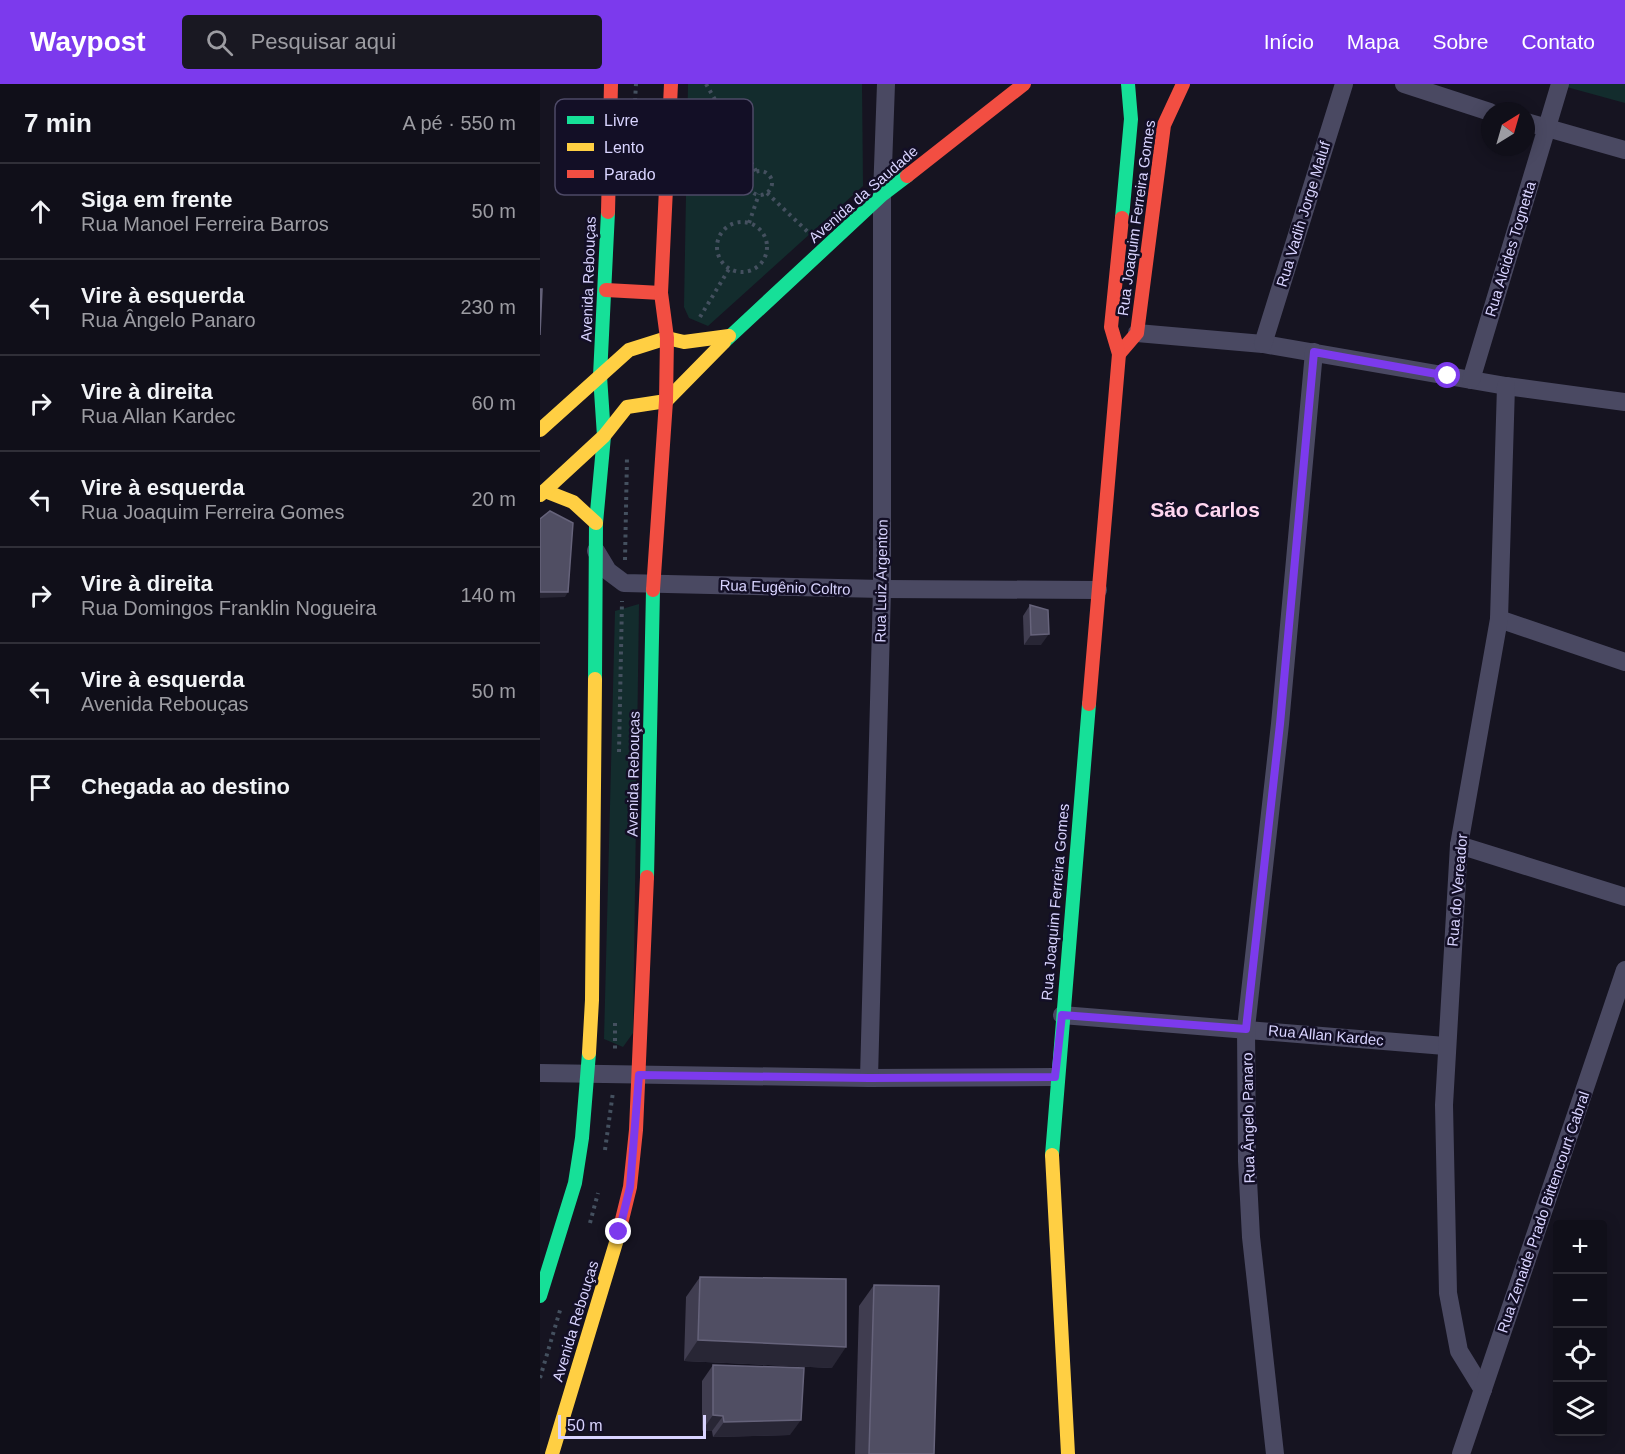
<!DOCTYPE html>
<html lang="pt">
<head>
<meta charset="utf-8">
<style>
  body { margin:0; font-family:Helvetica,sans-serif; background:#191822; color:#f1f3f6 }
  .controls { position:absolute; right:18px; bottom:18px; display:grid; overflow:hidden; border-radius:6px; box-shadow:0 3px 15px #0003 }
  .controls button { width:54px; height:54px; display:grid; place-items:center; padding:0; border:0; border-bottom:2px solid #302f38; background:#100f19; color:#f1f3f6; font:30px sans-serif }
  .compass { position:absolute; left:941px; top:18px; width:54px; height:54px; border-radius:50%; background:#100f19; box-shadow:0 3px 15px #0003; rotate:37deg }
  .scale { position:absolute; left:18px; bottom:15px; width:148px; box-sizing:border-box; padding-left:6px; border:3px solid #d9d4ff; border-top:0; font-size:16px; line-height:21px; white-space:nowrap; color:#d9d4ff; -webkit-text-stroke:4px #130f26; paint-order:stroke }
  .stop { position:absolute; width:18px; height:18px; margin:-14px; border:4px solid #7c3aed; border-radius:50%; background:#fff }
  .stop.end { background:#7c3aed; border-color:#fff; box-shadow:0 2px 6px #0008 }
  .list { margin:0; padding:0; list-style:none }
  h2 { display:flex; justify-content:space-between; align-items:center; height:78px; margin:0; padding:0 24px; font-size:26px }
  h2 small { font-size:20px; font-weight:400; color:#9c9ca2 }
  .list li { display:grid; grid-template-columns:39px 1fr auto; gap:18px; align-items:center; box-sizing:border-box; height:96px; padding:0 24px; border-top:2px solid #302f38 }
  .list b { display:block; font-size:22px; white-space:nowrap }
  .list p { margin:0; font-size:20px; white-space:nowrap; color:#9c9ca2 }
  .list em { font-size:20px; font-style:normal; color:#9c9ca2 }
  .icon { flex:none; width:33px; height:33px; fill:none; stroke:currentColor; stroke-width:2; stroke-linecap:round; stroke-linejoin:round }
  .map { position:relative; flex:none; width:1085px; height:1370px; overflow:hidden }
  header { display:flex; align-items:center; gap:36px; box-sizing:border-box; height:84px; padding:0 30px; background:#7c3aed; color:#fff }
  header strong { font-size:28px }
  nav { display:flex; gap:33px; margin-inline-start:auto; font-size:21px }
  .search { width:420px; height:54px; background:#191822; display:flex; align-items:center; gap:15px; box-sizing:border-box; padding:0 21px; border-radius:6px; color:#9c9ca2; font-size:22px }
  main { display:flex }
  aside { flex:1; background:#100f19 }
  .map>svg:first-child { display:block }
</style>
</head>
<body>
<header>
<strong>Waypost</strong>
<div class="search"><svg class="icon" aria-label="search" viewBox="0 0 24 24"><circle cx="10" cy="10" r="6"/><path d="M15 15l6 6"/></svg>Pesquisar aqui</div>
<nav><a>Início</a><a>Mapa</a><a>Sobre</a><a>Contato</a></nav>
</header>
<main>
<aside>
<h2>7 min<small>A pé · 550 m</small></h2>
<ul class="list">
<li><svg class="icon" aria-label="ahead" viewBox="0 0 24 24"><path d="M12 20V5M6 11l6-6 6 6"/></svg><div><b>Siga em frente</b><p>Rua Manoel Ferreira Barros</p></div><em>50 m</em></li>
<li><svg class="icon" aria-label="left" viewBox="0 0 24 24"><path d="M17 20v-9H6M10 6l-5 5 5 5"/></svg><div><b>Vire à esquerda</b><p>Rua Ângelo Panaro</p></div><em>230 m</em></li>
<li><svg class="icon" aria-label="right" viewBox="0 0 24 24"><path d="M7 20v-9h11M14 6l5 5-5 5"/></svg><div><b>Vire à direita</b><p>Rua Allan Kardec</p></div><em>60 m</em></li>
<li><svg class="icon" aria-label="left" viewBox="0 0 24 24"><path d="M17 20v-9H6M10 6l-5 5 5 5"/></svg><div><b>Vire à esquerda</b><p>Rua Joaquim Ferreira Gomes</p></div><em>20 m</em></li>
<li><svg class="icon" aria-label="right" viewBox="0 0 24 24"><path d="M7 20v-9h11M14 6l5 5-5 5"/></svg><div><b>Vire à direita</b><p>Rua Domingos Franklin Nogueira</p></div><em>140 m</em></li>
<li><svg class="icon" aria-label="left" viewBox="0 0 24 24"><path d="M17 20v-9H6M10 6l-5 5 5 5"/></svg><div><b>Vire à esquerda</b><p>Avenida Rebouças</p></div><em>50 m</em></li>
<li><svg class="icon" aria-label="arrive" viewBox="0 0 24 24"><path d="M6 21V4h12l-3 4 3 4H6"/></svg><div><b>Chegada ao destino</b></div></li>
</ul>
</aside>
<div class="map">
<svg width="1085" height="1370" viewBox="0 0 1085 1370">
  <rect width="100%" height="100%" fill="#161421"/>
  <g fill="#132c2d">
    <path d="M148,0H322L323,102L168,242L149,234L144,223Z"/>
    <path d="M1024,0H1085V19L1023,2Z"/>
    <path d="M99,520L93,949L83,963L64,955L75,527Z"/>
  </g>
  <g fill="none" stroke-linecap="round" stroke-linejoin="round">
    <g stroke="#44505f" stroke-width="4" stroke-dasharray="3 4.5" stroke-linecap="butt">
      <path d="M166,0L216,87"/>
      <path d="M95,17L96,0"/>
      <circle cx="220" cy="99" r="12"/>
      <path d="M227,109L270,150"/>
      <circle cx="202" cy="163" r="25"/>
      <path d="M209,139L219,110"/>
      <path d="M160,233L189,185"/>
      <path d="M85,476L87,373"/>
      <path d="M79,668L82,517"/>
      <path d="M75,939V968"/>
      <path d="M65,1066L73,1008"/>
      <path d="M50,1139L58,1109"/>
      <path d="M0,1294L21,1223"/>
    </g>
    <g stroke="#4a4962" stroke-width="18">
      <path d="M864,0L950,28"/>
      <path d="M986,38L1085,66"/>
      <path d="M597,249L723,260L966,302L1085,318"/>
      <path d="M723,260L804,0"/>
      <path d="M931,296L1020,0"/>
      <path d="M56,467L68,487L84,499L342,505L558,506"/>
      <path d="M959,535L1085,578"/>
      <path d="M919,761L1085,813"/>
      <path d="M522,931L905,962"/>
      <path d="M0,989L329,994L515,993"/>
      <path d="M329,994L342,505V111L346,0"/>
      <path d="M943,1306L919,1267L908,1209L904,1021L919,761L959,535L966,302"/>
      <path d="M735,1370L711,1153L707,1077L706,944L740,640L774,268"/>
      <path d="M921,1370L1085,886"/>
    </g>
    <g stroke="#16e098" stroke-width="14">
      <path d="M582,134L591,35L588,0"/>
      <path d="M184,258L342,111L367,92"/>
      <path d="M55,595L56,439L64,352L60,292L68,128"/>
      <path d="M107,793L113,506"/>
      <path d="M512,1071L549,620"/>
      <path d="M0,1212L35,1099L42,1054L49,969"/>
    </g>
    <g stroke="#ffcf43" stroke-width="14">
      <path d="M0,346L89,266L127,254L144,258L189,252"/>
      <path d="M5,407L33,418L56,439"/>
      <path d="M0,411L64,352L87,323L126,317L184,258"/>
      <path d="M49,969L52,916L55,595"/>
      <path d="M512,1071L528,1370"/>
      <path d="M12,1370L78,1152"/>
    </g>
    <g stroke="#f24e42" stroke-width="14">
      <path d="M367,92L484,0"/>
      <path d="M68,128L71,0"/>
      <path d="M66,206L121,209"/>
      <path d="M579,270L597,249L624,41L643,0"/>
      <path d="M113,506L126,317L127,254L121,209L131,0"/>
      <path d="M549,620L579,270L571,243L582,134"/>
      <path d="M78,1152L90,1103L96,1046L107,793"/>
    </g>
  </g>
  <g fill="#403d50">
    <path d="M490,521L501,561H484L483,532Z"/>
    <path d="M160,1193L292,1284L144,1277L146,1213Z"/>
    <path d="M334,1201L394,1370H315L319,1222Z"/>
    <path d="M173,1281L250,1351L173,1353L172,1347H162V1297Z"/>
  </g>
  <g fill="#282635">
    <path d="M0,508H28L25,513L0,514Z"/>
    <path d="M509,550L501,561H484L491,551Z"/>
    <path d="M158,1256L306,1263L292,1284L144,1277Z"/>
    <path d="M173,1331L183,1332L172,1347H162Z"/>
    <path d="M261,1336L250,1351L173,1353L184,1338Z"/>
  </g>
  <g fill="#504e63" stroke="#66637b" stroke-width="1.5">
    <path d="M0,205H2L0,251Z"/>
    <path d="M10,427L33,439L28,508H0V435Z"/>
    <path d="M490,521L508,526L509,550L491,551Z"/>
    <path d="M160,1193L306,1195V1263L158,1256Z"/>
    <path d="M334,1201L399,1202L394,1370H329Z"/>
    <path d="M173,1281L264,1284L261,1336L184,1338L183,1332L173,1331Z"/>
  </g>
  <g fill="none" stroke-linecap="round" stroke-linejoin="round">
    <path stroke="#7c3aed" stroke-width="8" d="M79,1148L90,1103L99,991L329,994L515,993L522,931L706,945L740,640L774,268L908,292"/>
  </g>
  <g text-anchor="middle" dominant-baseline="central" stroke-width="5" stroke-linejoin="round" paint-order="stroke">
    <g font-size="15" fill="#d9d4ff" stroke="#130f26">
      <text transform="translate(323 110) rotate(-41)">Avenida da Saudade</text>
      <text transform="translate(763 130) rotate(-73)">Rua Vadih Jorge Maluf</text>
      <text transform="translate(596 134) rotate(-82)">Rua Joaquim Ferreira Gomes</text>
      <text transform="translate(970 165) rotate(-73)">Rua Alcides Tognetta</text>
      <text transform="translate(48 195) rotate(-88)">Avenida Rebouças</text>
      <text transform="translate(341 497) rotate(-89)">Rua Luiz Argenton</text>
      <text transform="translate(245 503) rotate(2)">Rua Eugênio Coltro</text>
      <text transform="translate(93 690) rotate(-89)">Avenida Rebouças</text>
      <text transform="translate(917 806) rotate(-85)">Rua do Vereador</text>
      <text transform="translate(515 818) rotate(-85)">Rua Joaquim Ferreira Gomes</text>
      <text transform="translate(786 951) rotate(5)">Rua Allan Kardec</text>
      <text transform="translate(708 1034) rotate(-91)">Rua Ângelo Panaro</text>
      <text transform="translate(1003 1128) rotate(-71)">Rua Zenaide Prado Bittencourt Cabral</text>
      <text transform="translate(35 1237) rotate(-73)">Avenida Rebouças</text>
    </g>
    <g font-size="21" font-weight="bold" fill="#ffd6f0" stroke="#130f26">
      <text x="665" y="425">São Carlos</text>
    </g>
  </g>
  <rect x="15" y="15" width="198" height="96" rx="9" fill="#130f26" stroke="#4e4a67" stroke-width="1.5"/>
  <rect x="27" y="32" width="27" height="8" fill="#16e098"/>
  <rect x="27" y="59" width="27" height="8" fill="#ffcf43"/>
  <rect x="27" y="86" width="27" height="8" fill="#f24e42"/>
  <g font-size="16" fill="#d9d4ff">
    <text x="64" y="42">Livre</text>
    <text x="64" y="69">Lento</text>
    <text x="64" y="96">Parado</text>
  </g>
</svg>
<div class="controls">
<button>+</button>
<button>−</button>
<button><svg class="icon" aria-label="locate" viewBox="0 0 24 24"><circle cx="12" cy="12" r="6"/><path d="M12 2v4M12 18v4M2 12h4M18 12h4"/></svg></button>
<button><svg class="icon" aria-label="layers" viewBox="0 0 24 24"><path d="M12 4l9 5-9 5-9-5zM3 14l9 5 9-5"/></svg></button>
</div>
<svg class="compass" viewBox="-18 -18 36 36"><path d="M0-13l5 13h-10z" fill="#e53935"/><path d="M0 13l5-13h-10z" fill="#9c9ca2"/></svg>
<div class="scale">50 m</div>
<div class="stop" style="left:908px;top:292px"></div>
<div class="stop end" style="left:79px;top:1148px"></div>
</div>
</main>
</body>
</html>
